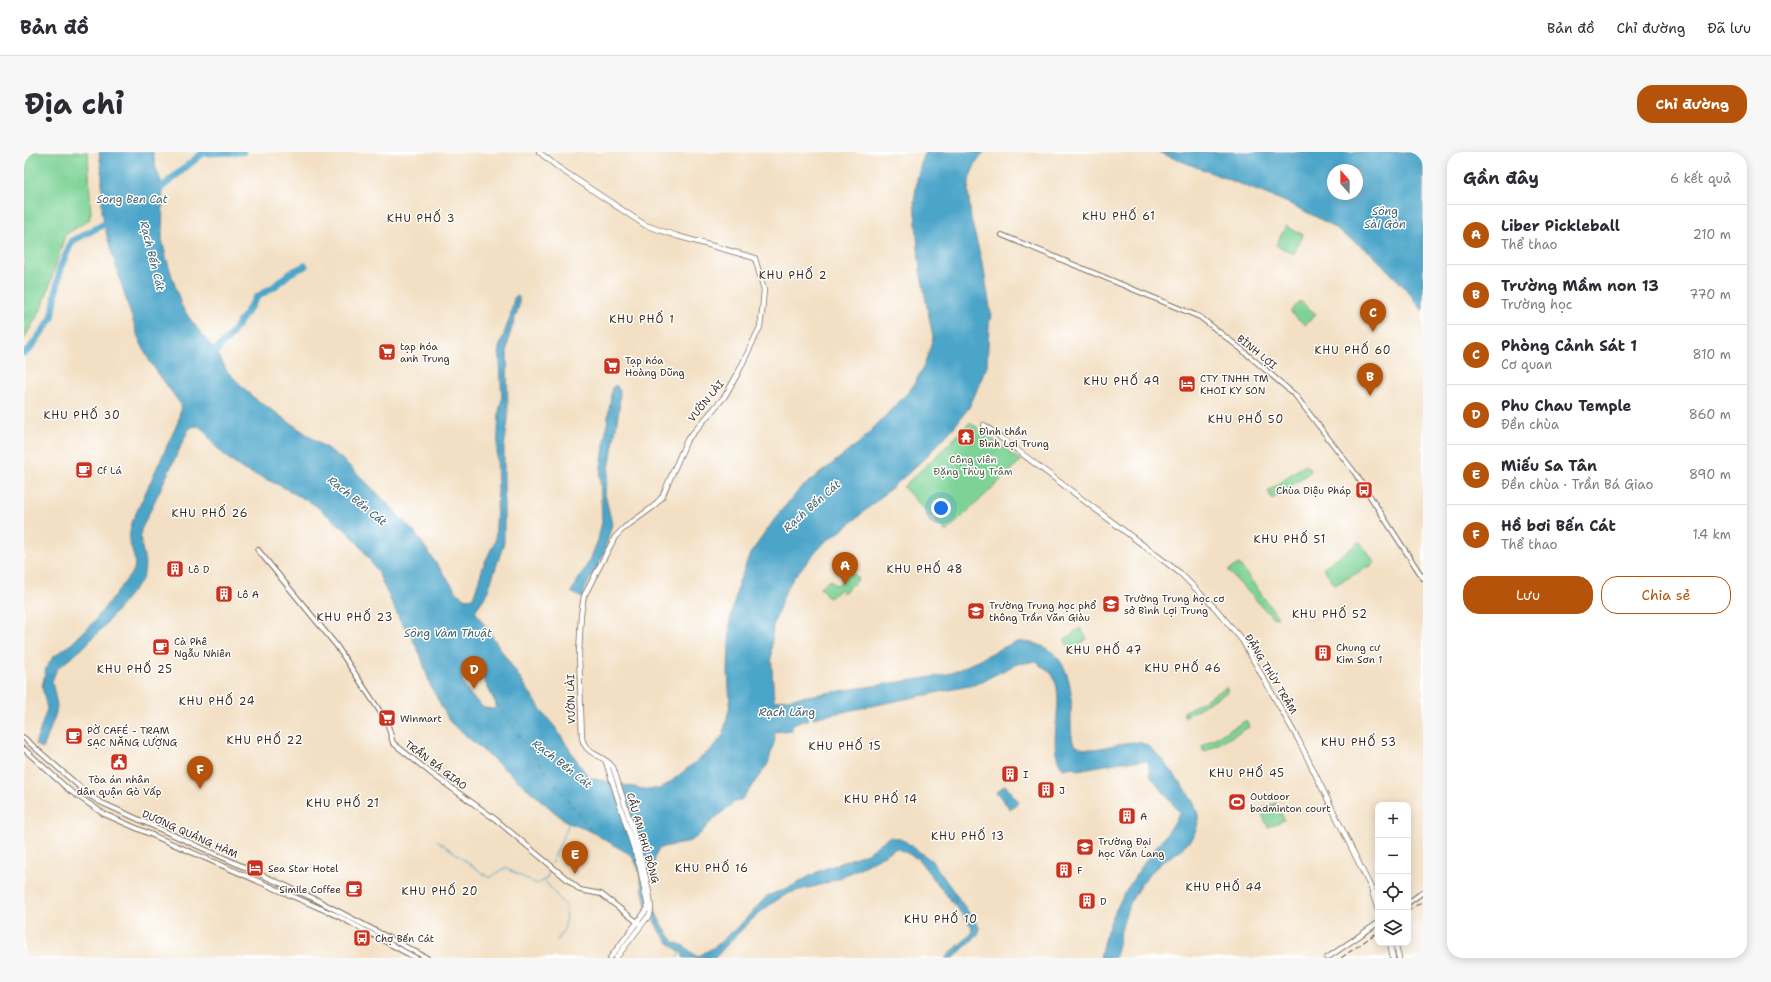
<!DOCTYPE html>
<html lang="vi">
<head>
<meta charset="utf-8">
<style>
  body { margin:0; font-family:"Shantell Sans",sans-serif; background:#f7f7f7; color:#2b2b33 }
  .controls { position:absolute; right:12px; bottom:12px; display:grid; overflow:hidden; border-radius:8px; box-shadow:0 2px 10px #0003 }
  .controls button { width:36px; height:36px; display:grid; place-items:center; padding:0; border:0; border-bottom:1px solid #e1e1e2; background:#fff; color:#2b2b33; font:20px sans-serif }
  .compass { position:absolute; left:1303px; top:12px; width:36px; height:36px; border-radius:50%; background:#fff; box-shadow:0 2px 10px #0003; rotate:339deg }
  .you { position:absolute; left:917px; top:356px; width:14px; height:14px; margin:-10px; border:3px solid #fff; border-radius:50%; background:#1a73e8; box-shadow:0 0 0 6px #1a73e833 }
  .badge { display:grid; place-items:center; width:26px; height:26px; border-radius:50%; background:#b45309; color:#fff; font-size:13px; font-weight:700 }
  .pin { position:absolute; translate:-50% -33px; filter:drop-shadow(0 1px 2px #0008) }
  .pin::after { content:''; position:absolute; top:21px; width:14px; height:12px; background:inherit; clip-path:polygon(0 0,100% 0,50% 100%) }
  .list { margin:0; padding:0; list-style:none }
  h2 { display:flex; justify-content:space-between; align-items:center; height:52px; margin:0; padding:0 16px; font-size:17px }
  h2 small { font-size:13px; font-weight:400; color:#7c7c81 }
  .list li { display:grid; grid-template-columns:26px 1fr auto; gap:12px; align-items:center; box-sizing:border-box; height:60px; padding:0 16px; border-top:1px solid #e1e1e2 }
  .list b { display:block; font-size:15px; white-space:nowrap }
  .list p { margin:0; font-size:13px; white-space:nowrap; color:#7c7c81 }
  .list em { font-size:13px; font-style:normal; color:#7c7c81 }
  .actions { display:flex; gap:8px; padding:12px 16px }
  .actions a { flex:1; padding:9px 0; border:1px solid #b45309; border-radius:16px; text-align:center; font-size:14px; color:#b45309 }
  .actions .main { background:#b45309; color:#fff }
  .icon { flex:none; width:22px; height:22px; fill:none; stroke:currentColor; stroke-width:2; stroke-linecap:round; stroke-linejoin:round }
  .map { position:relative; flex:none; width:1399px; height:806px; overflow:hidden; border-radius:16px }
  header { display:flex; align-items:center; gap:24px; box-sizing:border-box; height:56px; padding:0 20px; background:#fff; border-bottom:1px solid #e1e1e2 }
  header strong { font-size:19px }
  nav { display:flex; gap:22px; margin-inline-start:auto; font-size:14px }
  .intro { display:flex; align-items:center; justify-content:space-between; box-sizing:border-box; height:96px; padding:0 24px }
  h1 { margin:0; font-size:28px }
  .button { padding:10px 18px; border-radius:16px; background:#b45309; color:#fff; font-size:14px; font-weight:700 }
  main { display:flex; gap:24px; padding:0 24px }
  aside { flex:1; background:#fff; border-radius:16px; box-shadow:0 2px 10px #0003 }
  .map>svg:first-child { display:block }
</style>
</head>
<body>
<header>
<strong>Bản đồ</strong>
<nav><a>Bản đồ</a><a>Chỉ đường</a><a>Đã lưu</a></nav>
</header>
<div class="intro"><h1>Địa chỉ</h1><a class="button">Chỉ đường</a></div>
<main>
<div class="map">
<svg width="1399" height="806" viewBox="0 0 1399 806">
  <rect width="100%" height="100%" fill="#fff"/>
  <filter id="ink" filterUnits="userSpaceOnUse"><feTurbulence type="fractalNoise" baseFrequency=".025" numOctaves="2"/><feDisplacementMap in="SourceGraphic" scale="8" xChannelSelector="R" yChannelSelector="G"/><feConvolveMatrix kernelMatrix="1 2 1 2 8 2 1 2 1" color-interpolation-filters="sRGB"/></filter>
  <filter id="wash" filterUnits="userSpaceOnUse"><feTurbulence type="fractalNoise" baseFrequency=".012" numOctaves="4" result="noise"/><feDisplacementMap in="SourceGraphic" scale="16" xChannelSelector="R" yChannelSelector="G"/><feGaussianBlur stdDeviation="0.9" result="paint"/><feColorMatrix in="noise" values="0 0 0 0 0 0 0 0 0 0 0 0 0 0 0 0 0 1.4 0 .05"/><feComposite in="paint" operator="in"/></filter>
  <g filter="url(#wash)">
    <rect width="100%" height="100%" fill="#f3e0c4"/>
    <g fill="#7dd396" stroke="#5c7e5a">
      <path d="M0,0H64L67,62L65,63L66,67L41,83L19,154L0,187Z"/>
      <path d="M1262,74L1279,83L1270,102L1252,93Z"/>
      <path d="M1274,150H1277L1292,162L1282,173L1267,161V159Z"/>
      <path d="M946,270L997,309L922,380L879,335L925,292Z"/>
      <path d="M1280,313L1287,318L1286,320L1248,347L1244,339Z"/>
      <path d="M1336,390L1351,411L1350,412L1311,433L1300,417V415Z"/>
      <path d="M1214,412L1216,413L1254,465L1249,466L1205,420V418Z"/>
      <path d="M827,419L835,427L819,441L817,437L805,446L796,435L807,428L811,433L815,432Z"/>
      <path d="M1056,476L1063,487L1047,499L1040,488Z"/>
      <path d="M1201,536H1203V540L1162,564H1160V560Z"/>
      <path d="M1221,569H1223L1225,575L1180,600L1178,595L1179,593Z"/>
      <path d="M1252,651L1260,668L1244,675L1236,658Z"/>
    </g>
    <g fill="#4ba5c9" stroke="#436874" fill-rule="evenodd">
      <path d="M75,0H129L132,17L137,29L139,47L138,87L142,105L157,153L166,167L195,204L203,219L229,245L317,306L352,340L391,381L434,442L442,447L449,446L460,412L471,389L474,339L473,304L475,259L478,247L475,196L486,165L490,146L492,144L495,145V154L485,185L483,199L484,267L480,297V391L463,442L451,459L520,562L531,575L559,618L567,626L619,637H635L645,631L688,597L699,583L706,553L704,519L706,468L715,430L726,402L755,361L776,337L836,290L887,237L899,216L906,197L909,185L896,118L890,50L893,28L897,11L902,0H960L952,11L946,24L944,38L947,67L960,118L967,162L965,174L963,214L946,254L930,275L903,304L880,325L821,376L800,391L770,425L762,438L749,474L747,499L750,549L921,523C945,515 966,500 990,491C996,489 1003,490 1008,491C1034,496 1044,517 1047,540C1048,553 1045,582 1050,592C1065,606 1098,586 1118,591C1132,595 1159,634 1168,648C1181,668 1172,686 1154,700C1148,704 1141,707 1136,712C1129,718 1121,727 1116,734C1101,755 1096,782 1091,806H1076C1083,767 1103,734 1126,703C1136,689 1150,676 1155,660L1126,623L1124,609L1097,610L1054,618L1050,615L1039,617C1019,593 1046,544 1026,520C1023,517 1019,515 1015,513L1014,509L993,512L950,533L789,566L788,563L785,564L783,568L768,572V578L750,580L751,587L744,612L718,647L709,651L687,670L673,685L662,691L639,695L634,698L631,704L630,712L622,730L624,742L637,772L650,790L660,794L673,805L692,794L717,772L743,744L768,734L795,719L843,701L865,685L878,687L908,709L955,775V782L929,806H921L947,782L948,775L894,707L873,696C850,708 825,724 799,732C784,737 771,737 756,746C733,760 709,786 691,806H659V802L645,791L635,778L622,754L614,715L607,703L564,678L545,671L534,663L426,570L407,535L396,502L387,484L377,470L353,419L337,395L323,379L291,353L255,333L220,318L207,309L191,294L182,281L175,274L168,275L164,279L117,378C114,397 127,408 117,429L80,474L59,496L33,517L28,529L33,553L32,561L19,597L11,593L23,557L18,535L22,516L29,505L47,492L68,472L110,418L111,409L105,388L107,372L154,270L157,253L126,210L114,185L102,147L83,84L78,60V21ZM444,512C458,519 465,539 472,552L471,557L460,556C447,544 433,533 439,514Z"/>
      <path d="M1134,0H1399V159L1382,137L1346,100L1296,67L1262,50ZM1309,18H1333V42H1309Z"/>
      <path d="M592,233L596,239L595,257L581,342L588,372L579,404L562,435L558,446L547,440L566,408L574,388L578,370L576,323L588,236Z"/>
      <path d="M981,633L995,650L986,657L972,640Z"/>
    </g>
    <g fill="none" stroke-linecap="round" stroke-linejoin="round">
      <g stroke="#4ba5c9" stroke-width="1">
        <path d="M413,688L465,726L481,716L513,732L523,726L526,715"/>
        <path d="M527,712L545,671"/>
        <path d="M520,728L542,755L541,775L533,789"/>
        <path d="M653,806L657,800"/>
      </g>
      <g stroke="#4ba5c9" stroke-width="7">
        <path d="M179,1L219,0"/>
        <path d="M132,40L180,0"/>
        <path d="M0,201L5,198L28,166L36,116L48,89L88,68"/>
        <path d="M185,206L206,184L233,145L251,134L266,121L281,114"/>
      </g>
      <path stroke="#42616b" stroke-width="1" stroke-dasharray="5 4" stroke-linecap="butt" d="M472,552L534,636L569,680"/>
    </g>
  </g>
  <g filter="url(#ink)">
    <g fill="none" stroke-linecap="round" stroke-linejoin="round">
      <defs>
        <g id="tertiary">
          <path d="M978,83L1176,165L1217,197L1271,243L1331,321L1399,426"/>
          <path d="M234,398L312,493L363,570L369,591L408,622L471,667L556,738L577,742L617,773"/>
          <path d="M0,586L65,643L76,650L291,747L403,806"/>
          <path d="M0,597L45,638L80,662L314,764L392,806"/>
          <path d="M1384,751L1399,740"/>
          <path d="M1303,806L1354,771"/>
        </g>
        <g id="secondary">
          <path d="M515,0L535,16L621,73L653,84L731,106L740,138L738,160L736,175L713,223L701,244L663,288L638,345L629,355L600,376L591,385L560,444L557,462L555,503L558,586C562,604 579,602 589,615C596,638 633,746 626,762L592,806"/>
          <path d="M960,273L1156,421L1192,457L1218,488L1275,589L1348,738L1354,746"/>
          <path d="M582,610L616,716L624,756L586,806"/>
          <path d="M1348,740L1354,758"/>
          <path d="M1366,791L1369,806"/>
          <path d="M1371,791L1375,806"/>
        </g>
      </defs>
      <use href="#tertiary" stroke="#7b6a58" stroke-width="6"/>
      <use href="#secondary" stroke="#7b6a58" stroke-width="6"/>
      <use href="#tertiary" stroke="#fff" stroke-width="4"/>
      <use href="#secondary" stroke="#fff" stroke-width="4.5"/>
      <g stroke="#3b2a1e" stroke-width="1" stroke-dasharray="6 3" stroke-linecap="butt">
        <path d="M1384,759L1399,749"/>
        <path d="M1317,806L1354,780"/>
      </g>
    </g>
  </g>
  <defs>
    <symbol id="supermarket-square" viewBox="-11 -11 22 22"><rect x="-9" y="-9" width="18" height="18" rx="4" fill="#c8321e" stroke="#fff"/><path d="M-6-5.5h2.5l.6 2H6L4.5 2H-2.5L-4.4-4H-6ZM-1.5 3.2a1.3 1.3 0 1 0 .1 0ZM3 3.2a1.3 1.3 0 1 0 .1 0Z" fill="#fff"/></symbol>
    <symbol id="hotel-square" viewBox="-11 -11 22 22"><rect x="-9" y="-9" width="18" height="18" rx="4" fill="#c8321e" stroke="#fff"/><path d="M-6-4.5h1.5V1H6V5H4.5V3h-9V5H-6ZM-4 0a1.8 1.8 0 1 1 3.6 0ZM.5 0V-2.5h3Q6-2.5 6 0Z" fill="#fff"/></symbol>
    <symbol id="temple-square" viewBox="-11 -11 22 22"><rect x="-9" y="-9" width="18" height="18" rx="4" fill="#c8321e" stroke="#fff"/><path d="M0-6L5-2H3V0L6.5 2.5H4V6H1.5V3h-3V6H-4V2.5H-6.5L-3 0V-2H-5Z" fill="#fff"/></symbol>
    <symbol id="cafe-square" viewBox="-11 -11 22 22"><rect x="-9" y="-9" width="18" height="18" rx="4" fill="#c8321e" stroke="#fff"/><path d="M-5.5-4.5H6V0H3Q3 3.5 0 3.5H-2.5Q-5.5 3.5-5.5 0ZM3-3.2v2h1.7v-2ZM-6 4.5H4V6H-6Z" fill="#fff"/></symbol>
    <symbol id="bus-square" viewBox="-11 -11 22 22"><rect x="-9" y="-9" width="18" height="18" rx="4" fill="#c8321e" stroke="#fff"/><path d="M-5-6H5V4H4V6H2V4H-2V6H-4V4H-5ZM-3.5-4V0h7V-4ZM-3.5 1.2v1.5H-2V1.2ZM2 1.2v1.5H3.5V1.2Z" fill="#fff"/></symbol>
    <symbol id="building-square" viewBox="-11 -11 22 22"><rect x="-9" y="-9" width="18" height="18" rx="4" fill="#c8321e" stroke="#fff"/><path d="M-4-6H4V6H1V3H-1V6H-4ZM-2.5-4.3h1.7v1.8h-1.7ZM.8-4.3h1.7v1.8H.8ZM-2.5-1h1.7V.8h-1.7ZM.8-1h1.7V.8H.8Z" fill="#fff"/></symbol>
    <symbol id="school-square" viewBox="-11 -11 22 22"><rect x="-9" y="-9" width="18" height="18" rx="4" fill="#c8321e" stroke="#fff"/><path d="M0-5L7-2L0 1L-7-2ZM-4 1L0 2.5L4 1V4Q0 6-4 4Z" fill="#fff"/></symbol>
    <symbol id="civic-square" viewBox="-11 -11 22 22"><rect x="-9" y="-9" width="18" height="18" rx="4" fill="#c8321e" stroke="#fff"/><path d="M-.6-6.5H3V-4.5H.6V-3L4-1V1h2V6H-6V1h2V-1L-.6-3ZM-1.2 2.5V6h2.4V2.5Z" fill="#fff"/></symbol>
    <symbol id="stadium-square" viewBox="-11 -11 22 22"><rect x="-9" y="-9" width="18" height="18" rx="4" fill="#c8321e" stroke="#fff"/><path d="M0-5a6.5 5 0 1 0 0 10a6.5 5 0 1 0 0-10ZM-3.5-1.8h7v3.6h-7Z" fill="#fff"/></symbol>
    <symbol id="university-square" viewBox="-11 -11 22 22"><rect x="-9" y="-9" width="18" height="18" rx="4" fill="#c8321e" stroke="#fff"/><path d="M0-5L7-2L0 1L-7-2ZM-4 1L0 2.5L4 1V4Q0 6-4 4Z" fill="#fff"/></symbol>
  </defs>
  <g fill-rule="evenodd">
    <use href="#supermarket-square" x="353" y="190" width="20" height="20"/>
    <use href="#supermarket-square" x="578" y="204" width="20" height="20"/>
    <use href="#hotel-square" x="1153" y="222" width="20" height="20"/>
    <use href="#temple-square" x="932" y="275" width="20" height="20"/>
    <use href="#cafe-square" x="50" y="308" width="20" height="20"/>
    <use href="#bus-square" x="1330" y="328" width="20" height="20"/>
    <use href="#building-square" x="141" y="407" width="20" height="20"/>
    <use href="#building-square" x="190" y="432" width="20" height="20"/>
    <use href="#school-square" x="1077" y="442" width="20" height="20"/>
    <use href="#school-square" x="942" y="449" width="20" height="20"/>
    <use href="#cafe-square" x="127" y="485" width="20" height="20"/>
    <use href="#building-square" x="1289" y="491" width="20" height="20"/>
    <use href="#supermarket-square" x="353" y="556" width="20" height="20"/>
    <use href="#cafe-square" x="40" y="574" width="20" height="20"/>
    <use href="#civic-square" x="85" y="600" width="20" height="20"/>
    <use href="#building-square" x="976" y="612" width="20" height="20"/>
    <use href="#building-square" x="1012" y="628" width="20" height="20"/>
    <use href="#stadium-square" x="1203" y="640" width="20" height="20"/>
    <use href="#building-square" x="1093" y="654" width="20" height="20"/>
    <use href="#university-square" x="1051" y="685" width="20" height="20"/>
    <use href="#hotel-square" x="221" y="706" width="20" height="20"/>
    <use href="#building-square" x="1030" y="708" width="20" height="20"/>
    <use href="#cafe-square" x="320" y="727" width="20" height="20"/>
    <use href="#building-square" x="1053" y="739" width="20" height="20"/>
    <use href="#bus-square" x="328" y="776" width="20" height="20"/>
  </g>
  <g text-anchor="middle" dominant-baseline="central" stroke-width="3" stroke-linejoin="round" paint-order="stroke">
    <g font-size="10" fill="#3b2a1e" stroke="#fff" text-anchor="start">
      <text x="376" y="194">tạp hóa<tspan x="376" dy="12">anh Trung</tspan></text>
      <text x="601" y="208">Tạp hóa<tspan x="601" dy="12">Hoàng Dũng</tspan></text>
      <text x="1176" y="226">CTY TNHH TM<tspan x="1176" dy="12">KHOI KY SON</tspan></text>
      <text x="955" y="279">Đình thần<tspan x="955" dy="12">Bình Lợi Trung</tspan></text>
      <text x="73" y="318">Cf Lá</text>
      <text x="1327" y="338" text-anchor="end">Chùa Diệu Pháp</text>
      <text x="164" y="417">Lô D</text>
      <text x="213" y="442">Lô A</text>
      <text x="1100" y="446">Trường Trung học cơ<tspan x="1100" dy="12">sở Bình Lợi Trung</tspan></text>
      <text x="965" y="453">Trường Trung học phổ<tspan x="965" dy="12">thông Trần Văn Giàu</tspan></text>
      <text x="150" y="489">Cà Phê<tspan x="150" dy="12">Ngẫu Nhiên</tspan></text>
      <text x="1312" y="495">Chung cư<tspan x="1312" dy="12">Kim Sơn 1</tspan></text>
      <text x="376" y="566">Winmart</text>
      <text x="63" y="578">PỜ CAFÉ - TRẠM<tspan x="63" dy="12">SẠC NĂNG LƯỢNG</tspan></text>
      <text x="999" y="622">I</text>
      <text x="95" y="627" text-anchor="middle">Tòa án nhân<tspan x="95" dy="12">dân quận Gò Vấp</tspan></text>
      <text x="1035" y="638">J</text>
      <text x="1226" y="644">Outdoor<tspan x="1226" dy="12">badminton court</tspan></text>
      <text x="1116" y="664">A</text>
      <text x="1074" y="689">Trường Đại<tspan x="1074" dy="12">học Văn Lang</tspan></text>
      <text x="244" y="716">Sea Star Hotel</text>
      <text x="1053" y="718">F</text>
      <text x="317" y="737" text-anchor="end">Simile Coffee</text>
      <text x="1076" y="749">D</text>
      <text x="351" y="786">Chợ Bến Cát</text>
    </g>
    <g font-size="10" fill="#3b2a1e" stroke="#fff">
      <text transform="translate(1233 200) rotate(39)">BÌNH LỢI</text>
      <text transform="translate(682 249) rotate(-51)">VƯỜN LÀI</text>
      <text transform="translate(1247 522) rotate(59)">ĐẶNG THÙY TRÂM</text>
      <text transform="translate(547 547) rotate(-91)">VƯỜN LÀI</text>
      <text transform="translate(412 613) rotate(37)">TRẦN BÁ GIAO</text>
      <text transform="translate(166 682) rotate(24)">DƯƠNG QUẢNG HÀM</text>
      <text transform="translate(619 686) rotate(74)">CẦU AN PHÚ ĐÔNG</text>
    </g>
    <g font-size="10" fill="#4f5d42" stroke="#fff">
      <text x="949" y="307">Công viên<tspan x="949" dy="12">Đặng Thùy Trâm</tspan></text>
    </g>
    <g font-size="11" font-style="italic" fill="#42616b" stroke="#fff">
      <text x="108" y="47">Song Ben Cat</text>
      <text x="1361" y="59">Sông<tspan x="1361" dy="13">Sài Gòn</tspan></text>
      <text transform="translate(128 104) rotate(76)">Rạch Bến Cát</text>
      <text transform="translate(333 349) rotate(39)">Rạch Bến Cát</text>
      <text transform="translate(788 354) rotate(-41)">Rạch Bến Cát</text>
      <text x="424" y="481">Sông Vàm Thuật</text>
      <text x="763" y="560">Rạch Lăng</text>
      <text transform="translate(538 612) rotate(38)">Rạch Bến Cát</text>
    </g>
    <g font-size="11" letter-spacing="1" fill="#3b2a1e" stroke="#fff">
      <text x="1095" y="64">KHU PHỐ 61</text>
      <text x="397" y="66">KHU PHỐ 3</text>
      <text x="769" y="123">KHU PHỐ 2</text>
      <text x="618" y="167">KHU PHỐ 1</text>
      <text x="1329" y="198">KHU PHỐ 60</text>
      <text x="1098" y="229">KHU PHỐ 49</text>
      <text x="58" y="263">KHU PHỐ 30</text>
      <text x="1222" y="267">KHU PHỐ 50</text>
      <text x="186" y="361">KHU PHỐ 26</text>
      <text x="1266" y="387">KHU PHỐ 51</text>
      <text x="901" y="417">KHU PHỐ 48</text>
      <text x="1306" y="462">KHU PHỐ 52</text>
      <text x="331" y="465">KHU PHỐ 23</text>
      <text x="1080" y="498">KHU PHỐ 47</text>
      <text x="1159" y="516">KHU PHỐ 46</text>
      <text x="111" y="517">KHU PHỐ 25</text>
      <text x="193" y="549">KHU PHỐ 24</text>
      <text x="241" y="588">KHU PHỐ 22</text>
      <text x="1335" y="590">KHU PHỐ 53</text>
      <text x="821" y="594">KHU PHỐ 15</text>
      <text x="1223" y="621">KHU PHỐ 45</text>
      <text x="857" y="647">KHU PHỐ 14</text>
      <text x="319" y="651">KHU PHỐ 21</text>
      <text x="944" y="684">KHU PHỐ 13</text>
      <text x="688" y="716">KHU PHỐ 16</text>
      <text x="1200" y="735">KHU PHỐ 44</text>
      <text x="416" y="739">KHU PHỐ 20</text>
      <text x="917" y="767">KHU PHỐ 10</text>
    </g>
  </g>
</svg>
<div class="controls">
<button>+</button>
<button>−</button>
<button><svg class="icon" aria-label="locate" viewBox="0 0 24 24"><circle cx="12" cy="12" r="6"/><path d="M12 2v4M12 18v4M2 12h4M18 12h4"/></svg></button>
<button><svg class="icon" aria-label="layers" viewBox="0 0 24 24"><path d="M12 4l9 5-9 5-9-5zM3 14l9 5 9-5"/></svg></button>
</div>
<svg class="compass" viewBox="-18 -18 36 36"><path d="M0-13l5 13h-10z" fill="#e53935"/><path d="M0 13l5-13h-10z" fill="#7c7c81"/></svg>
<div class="you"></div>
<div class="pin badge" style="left:821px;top:433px">A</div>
<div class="pin badge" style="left:1346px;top:244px">B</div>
<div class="pin badge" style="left:1349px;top:180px">C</div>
<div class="pin badge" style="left:450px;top:537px">D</div>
<div class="pin badge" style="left:551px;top:722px">E</div>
<div class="pin badge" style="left:176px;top:637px">F</div>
</div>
<aside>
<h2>Gần đây<small>6 kết quả</small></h2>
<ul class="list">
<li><span class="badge">A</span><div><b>Liber Pickleball</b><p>Thể thao</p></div><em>210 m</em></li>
<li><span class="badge">B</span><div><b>Trường Mầm non 13</b><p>Trường học</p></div><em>770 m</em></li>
<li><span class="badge">C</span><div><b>Phòng Cảnh Sát 1</b><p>Cơ quan</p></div><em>810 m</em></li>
<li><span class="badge">D</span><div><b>Phu Chau Temple</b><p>Đền chùa</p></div><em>860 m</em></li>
<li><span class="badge">E</span><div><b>Miếu Sa Tân</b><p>Đền chùa · Trần Bá Giao</p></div><em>890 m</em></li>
<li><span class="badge">F</span><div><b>Hồ bơi Bến Cát</b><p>Thể thao</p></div><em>1.4 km</em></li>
</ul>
<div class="actions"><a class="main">Lưu</a><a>Chia sẻ</a></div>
</aside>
</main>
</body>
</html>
